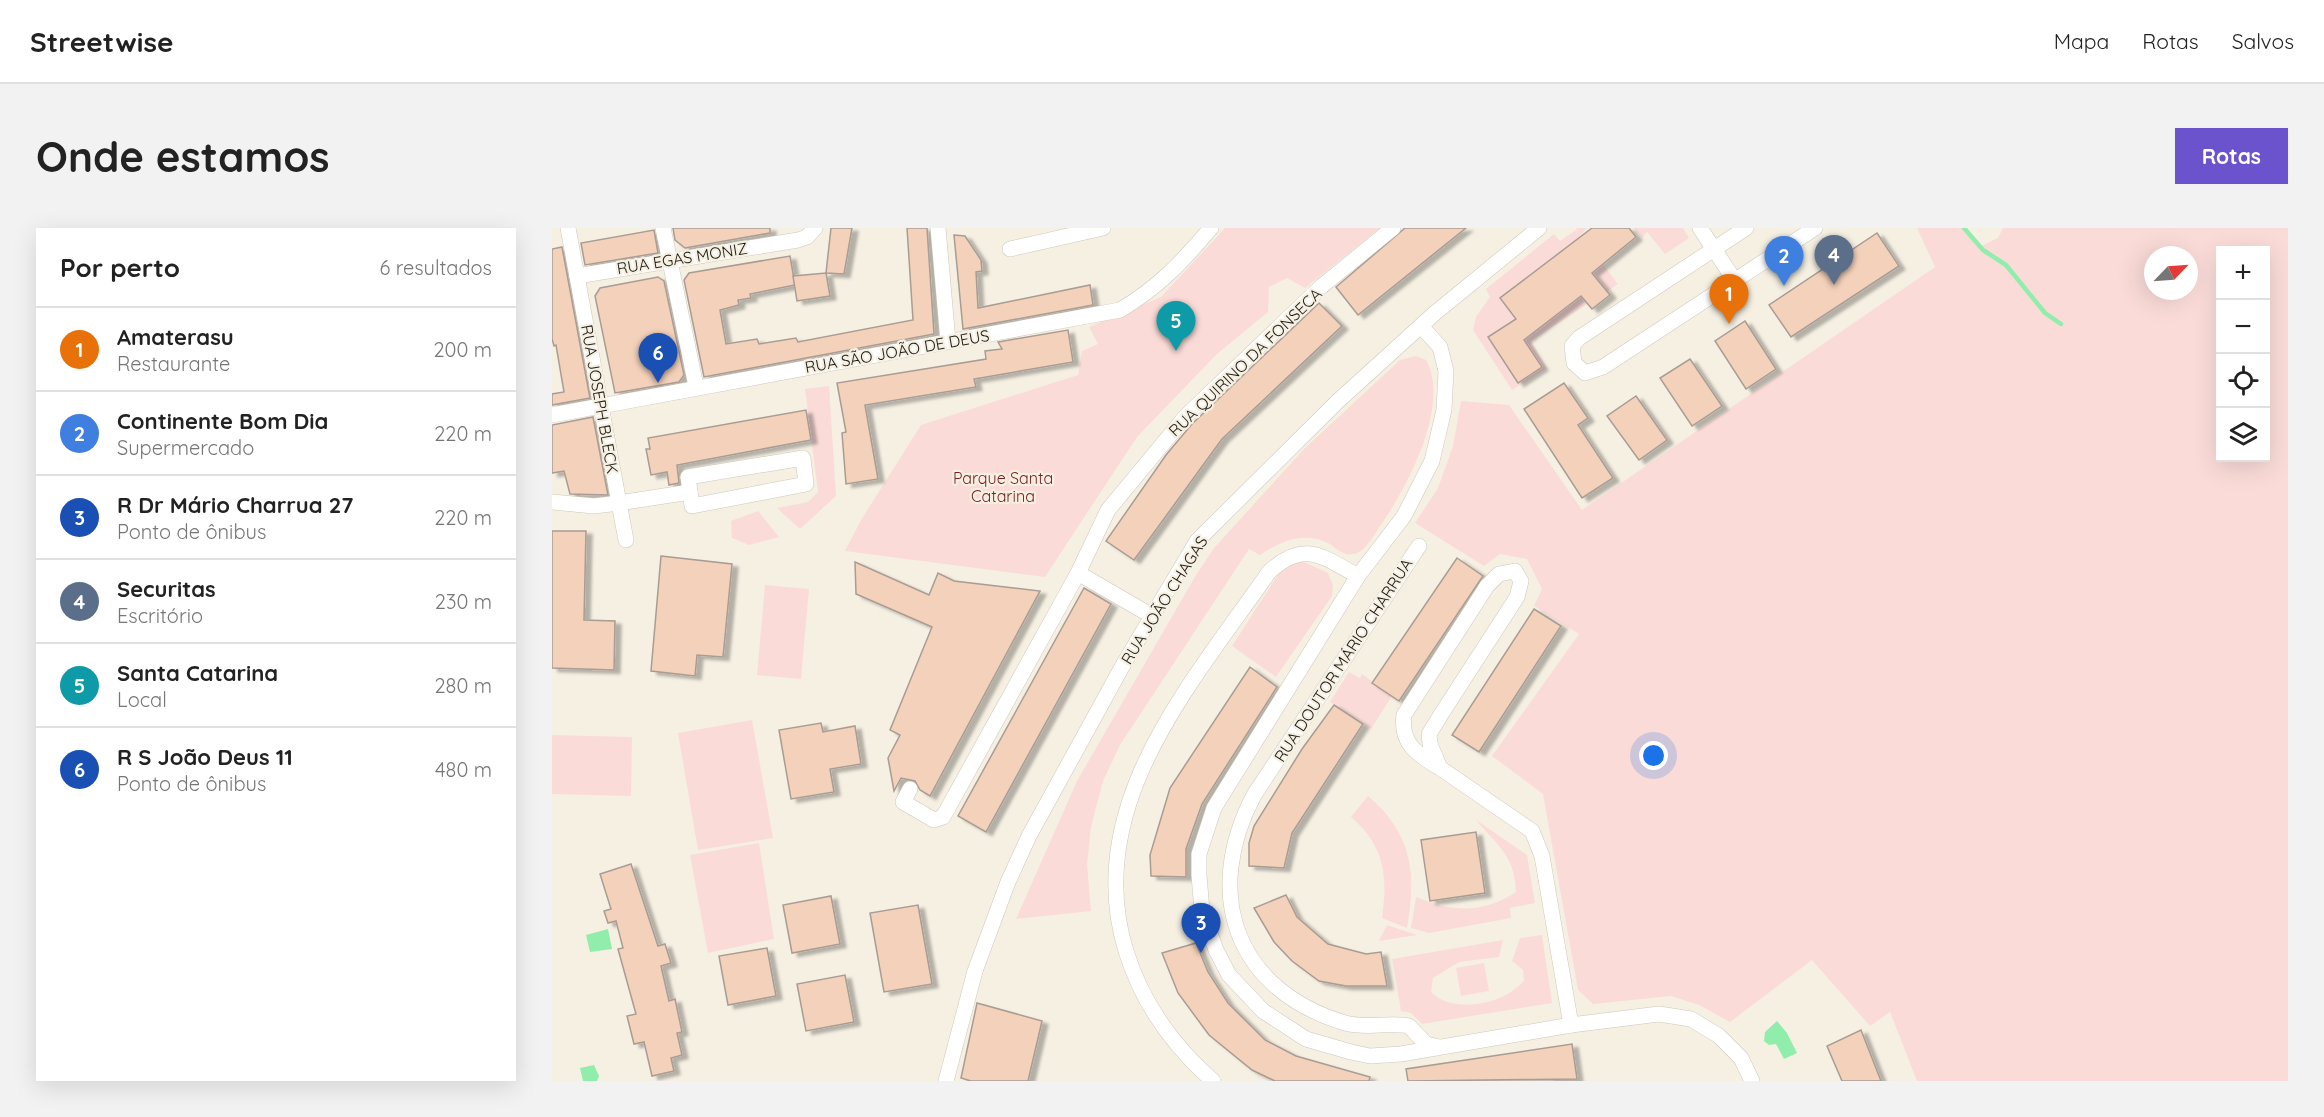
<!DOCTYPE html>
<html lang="pt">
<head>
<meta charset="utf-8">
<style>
  body { margin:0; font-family:Quicksand,sans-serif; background:#f2f2f2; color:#222 }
  .controls { position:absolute; right:18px; top:18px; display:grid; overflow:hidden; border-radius:0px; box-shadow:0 6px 24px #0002 }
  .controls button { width:54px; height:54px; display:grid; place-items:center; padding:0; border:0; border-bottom:2px solid #e0e0e0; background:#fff; color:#222; font:30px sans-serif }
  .compass { position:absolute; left:1592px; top:18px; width:54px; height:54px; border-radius:50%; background:#fff; box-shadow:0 6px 24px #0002; rotate:65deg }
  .you { position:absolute; left:1102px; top:528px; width:21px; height:21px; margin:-15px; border:4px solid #fff; border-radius:50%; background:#1a73e8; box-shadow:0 0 0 9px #1a73e833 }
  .badge { display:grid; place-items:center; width:39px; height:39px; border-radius:50%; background:#6b53cd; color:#fff; font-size:20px; font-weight:700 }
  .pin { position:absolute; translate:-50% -50px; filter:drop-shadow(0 2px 3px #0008) }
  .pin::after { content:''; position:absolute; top:32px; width:21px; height:18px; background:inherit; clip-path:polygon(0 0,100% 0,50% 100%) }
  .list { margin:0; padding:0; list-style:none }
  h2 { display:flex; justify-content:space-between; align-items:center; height:78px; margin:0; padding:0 24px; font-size:26px }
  h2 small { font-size:20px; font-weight:400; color:#767676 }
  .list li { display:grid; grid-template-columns:39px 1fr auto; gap:18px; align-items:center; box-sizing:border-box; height:84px; padding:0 24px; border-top:2px solid #e0e0e0 }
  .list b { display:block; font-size:22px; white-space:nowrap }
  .list p { margin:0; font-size:20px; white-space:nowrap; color:#767676 }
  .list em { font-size:20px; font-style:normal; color:#767676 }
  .icon { flex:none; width:33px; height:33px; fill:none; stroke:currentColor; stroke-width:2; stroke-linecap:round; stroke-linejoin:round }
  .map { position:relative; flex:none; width:1736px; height:853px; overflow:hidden; border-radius:0px }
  header { display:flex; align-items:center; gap:36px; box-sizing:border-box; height:84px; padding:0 30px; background:#fff; border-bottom:2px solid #e0e0e0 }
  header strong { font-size:28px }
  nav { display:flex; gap:33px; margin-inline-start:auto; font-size:21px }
  .intro { display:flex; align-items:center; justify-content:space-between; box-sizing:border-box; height:144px; padding:0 36px }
  h1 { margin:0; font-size:42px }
  .button { padding:15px 27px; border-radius:0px; background:#6b53cd; color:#fff; font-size:21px; font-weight:700 }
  main { display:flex; gap:36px; padding:0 36px }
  aside { flex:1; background:#fff; border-radius:0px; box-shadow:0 6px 24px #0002 }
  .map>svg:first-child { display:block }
</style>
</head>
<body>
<header>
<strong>Streetwise</strong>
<nav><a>Mapa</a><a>Rotas</a><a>Salvos</a></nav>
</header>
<div class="intro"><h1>Onde estamos</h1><a class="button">Rotas</a></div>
<main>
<aside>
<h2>Por perto<small>6 resultados</small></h2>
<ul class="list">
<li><span class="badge" style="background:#e8710a">1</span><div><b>Amaterasu</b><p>Restaurante</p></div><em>200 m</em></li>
<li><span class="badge" style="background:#3f7fe0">2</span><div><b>Continente Bom Dia</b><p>Supermercado</p></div><em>220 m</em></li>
<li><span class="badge" style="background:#1a4fb4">3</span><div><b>R Dr Mário Charrua 27</b><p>Ponto de ônibus</p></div><em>220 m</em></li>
<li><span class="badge" style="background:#5c6f8a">4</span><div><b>Securitas</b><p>Escritório</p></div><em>230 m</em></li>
<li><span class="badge" style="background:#0f9aa8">5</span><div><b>Santa Catarina</b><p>Local</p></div><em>280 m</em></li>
<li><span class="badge" style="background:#1a4fb4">6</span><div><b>R S João Deus 11</b><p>Ponto de ônibus</p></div><em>480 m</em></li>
</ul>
</aside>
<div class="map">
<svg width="1736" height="853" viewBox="0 0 1736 853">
  <defs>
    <filter id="shadow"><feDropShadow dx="6" dy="3.5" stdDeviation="1.5" flood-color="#0004"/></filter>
  </defs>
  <rect width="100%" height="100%" fill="#f6f0e3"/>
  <g fill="#fadbd8" fill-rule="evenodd">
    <path d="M673,0H828L753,60L735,50L717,59L716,84L665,126L585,209L493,349L293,323L309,292L369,197L526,147L530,123L546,116L537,99L609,69Z"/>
    <path d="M1024,0H1035L1028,7L1066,56L979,113L995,140L960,162L921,102L924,89L938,69L934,61L1002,6L1008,13L1024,2L1026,4Z"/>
    <path d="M1082,0H1131L1137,10L1113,26L1095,4L1090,10Z"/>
    <path d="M1365,0H1412L1429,18L1446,10L1451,0H1736V853H1365L1338,784L1318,798L1260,732L1178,794L1147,777L1119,768L1041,776L1026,762L991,566L940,528L1027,406L982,378L990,361L975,331L948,326L932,338L863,295L886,260L901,218L909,173L957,177L1030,282L1383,39ZM1668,22H1714V230H1668ZM1601,27H1637V63H1601Z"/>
    <path d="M864,128L874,132C899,177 855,260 828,298C822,307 815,321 805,325C792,330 786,321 776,315C752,303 728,313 708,327L697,321L568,517L551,553L539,599L535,636L539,683L464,691L525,553L644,347L662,320L752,221L848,132Z"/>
    <path d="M277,158L284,268L248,301L225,280L256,274L266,264L253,161Z"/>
    <path d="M206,283L227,309L197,317L180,310L179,293Z"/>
    <path d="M752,334L776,345L781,357L780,368L724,449L680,418L729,342L739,335Z"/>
    <path d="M213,357L257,361L249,451L205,447Z"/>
    <path d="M797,444L808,450L810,446L840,468L819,501L778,474Z"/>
    <path d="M200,492L221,610L146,622L126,505Z"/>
    <path d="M0,507L80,509L79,568L0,566Z"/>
    <path d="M816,568C860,605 865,646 855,700L830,690C836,649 833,618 799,589Z"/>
    <path d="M924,592L975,627L983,675L958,680L959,690L877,705L859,700L864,669C900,684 930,686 964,664C963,628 946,618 924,592Z"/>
    <path d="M207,615L222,711L156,725L138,627Z"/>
    <path d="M835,697L865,707L827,713Z"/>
    <path d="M990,707L1000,775L870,796L859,785L849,783L840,731L951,712L947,729L907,734L881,750L879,764C901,787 955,776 972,752L971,742L960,733L968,710Z"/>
    <path d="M932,735L937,763L909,768L904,740Z"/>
  </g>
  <g fill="#91edac">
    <path d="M56,701L60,721L38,724L34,707Z"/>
    <path d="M1225,793L1235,805L1245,825L1232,831L1224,816L1217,817L1212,813L1213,804Z"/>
    <path d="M42,837L47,848L45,853H31L28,840Z"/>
  </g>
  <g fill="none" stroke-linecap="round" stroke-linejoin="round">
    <path stroke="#91edac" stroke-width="4.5" d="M1412,0L1431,22L1454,37L1493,85L1509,96"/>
  </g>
  <g fill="#f4d1ba" stroke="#a99c94" stroke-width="1.5" filter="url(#shadow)">
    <path d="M121,0H218V5L133,20L123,12Z"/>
    <path d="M279,0H300L292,46L274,45Z"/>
    <path d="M355,0H375L382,106L152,149L132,52L137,45L238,28L243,57L198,66L199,70L186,72L187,77L168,82L174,116L205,111L207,116L244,110L246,114L361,92Z"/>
    <path d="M853,0H914L806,87L784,59Z"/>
    <path d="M1040,0H1077L1084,9L1040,45L1058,67L1040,81L1029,68L972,112L990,139L966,155L936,109L964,91L948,70Z"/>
    <path d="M102,2L106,25L33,37L29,15Z"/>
    <path d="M1325,5L1347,38L1239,109L1217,77Z"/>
    <path d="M402,7L413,8L429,32L430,43L424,44L426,80L538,57L541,77L411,101Z"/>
    <path d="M10,19L38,170L0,177V166L12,164L4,117L2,118L0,111V21Z"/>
    <path d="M274,45L278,68L245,73L241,48Z"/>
    <path d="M106,49L112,53L132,147L127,154L63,165L43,68L48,60Z"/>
    <path d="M767,75L790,98L670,211L582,332L554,313L614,227L640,196Z"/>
    <path d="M1193,93L1224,141L1194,161L1163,113Z"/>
    <path d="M516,102L521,134L422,151L424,159L313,177L326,251L294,256L290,205L294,204L285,155L434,131L433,123L450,121L446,114Z"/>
    <path d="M1138,131L1170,178L1140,198L1108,150Z"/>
    <path d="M1012,155L1036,190L1026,197L1061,250L1030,270L972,181Z"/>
    <path d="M1084,168L1115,212L1087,232L1055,188Z"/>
    <path d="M254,182L259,212L125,237L127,255L117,257L115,244L99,247L94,221H98L96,210Z"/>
    <path d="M41,189L56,267L18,266L12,243L0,245V197Z"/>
    <path d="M0,303H34L32,392L63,393L62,442L0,440Z"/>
    <path d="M109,328L180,336L171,429L145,427L143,448L99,443Z"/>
    <path d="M905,330L931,348L847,473L820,455Z"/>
    <path d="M303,334L377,367L386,345L402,353L488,363L378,568L368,562L363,553L349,550L342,563L336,530L348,507L338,502L380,399L304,366Z"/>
    <path d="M532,360L559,376L434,604L406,588Z"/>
    <path d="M982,381L1009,398L927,524L900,507Z"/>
    <path d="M698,439L725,459L650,576L634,621V649L599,648L598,627L618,560Z"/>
    <path d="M782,477L811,496L740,605L732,640L697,638V615L702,598L750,521Z"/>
    <path d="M269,495L271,504L303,498L309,536L278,541L282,564L239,571L227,502Z"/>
    <path d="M924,604L933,665L878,673L869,612Z"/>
    <path d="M79,636L106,718L113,716L119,735L109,738L117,773L123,771L130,804L125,805L130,827L119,830L122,843L100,848L92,814L82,816L75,788L84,786L66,721L71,720L64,693L56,695L52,683L59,681L48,646Z"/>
    <path d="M734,667L745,689L776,716L814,726L829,724L835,758H794L767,753L740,733L722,714L702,680Z"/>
    <path d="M279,668L288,716L240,725L231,677Z"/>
    <path d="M366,677L380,756L332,764L318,685Z"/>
    <path d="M644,715L656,744L676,775L713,812L744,828L818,849L817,853H723L700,842L657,807L626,765L610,725Z"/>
    <path d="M215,720L224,768L176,777L167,728Z"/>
    <path d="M293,747L302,794L254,803L245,756Z"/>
    <path d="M425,775L490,793L476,853H419L409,850Z"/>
    <path d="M1309,802L1329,853H1290L1275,818Z"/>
    <path d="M1020,816L1025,851L856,853L854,841Z"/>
  </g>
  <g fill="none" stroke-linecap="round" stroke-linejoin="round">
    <defs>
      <g id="minor">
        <path d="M111,0L144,158"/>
        <path d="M386,0L396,113"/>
        <path d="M1148,0L1183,53"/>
        <path d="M1194,0L1027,110L1020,118L1022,135L1033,145L1051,139L1263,0"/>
        <path d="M458,21L551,0"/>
        <path d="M25,48L246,12L255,9L263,0"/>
        <path d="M869,98L888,119L894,143L892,182L880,233L852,288L806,348L662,580L647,626V647L650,683L664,722L677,747L711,783L754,811L799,824L818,828L849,826L1019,797L1107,786L1139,791L1167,808L1189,830L1200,853"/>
        <path d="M0,187L568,82C607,59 630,34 659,0"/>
        <path d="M251,230L254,256L140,278L136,249Z"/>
        <path d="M0,274L42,278L67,275L16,0"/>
        <path d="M74,312L67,275L138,264"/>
        <path d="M867,318L702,567C650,666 683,762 793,795C815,801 836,794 857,798L874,816L887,819"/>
        <path d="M526,345L556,282L633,189L770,58L841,0"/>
        <path d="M888,540C865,526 848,516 852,487L935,358L947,346L963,343L969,353L965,369L890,485L877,506L878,516L888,540L980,603L990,628L1019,797"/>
        <path d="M358,561L351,574L382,592L391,589L526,345L600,388"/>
        <path d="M394,853L423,743L456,654L477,608L571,437L645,313L786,173L883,85L987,0"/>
        <path d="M661,853C620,817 590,775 574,723C529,578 640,455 717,344C752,311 771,329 806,348"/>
      </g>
    </defs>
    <use href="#minor" stroke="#cdc8bb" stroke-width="16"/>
    <use href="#minor" stroke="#fff" stroke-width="15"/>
  </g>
  <g text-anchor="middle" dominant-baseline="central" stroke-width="4.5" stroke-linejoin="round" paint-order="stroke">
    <g font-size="16" fill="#1a1813" stroke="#f6f0e3">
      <text transform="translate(130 30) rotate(-9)">RUA EGAS MONIZ</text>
      <text transform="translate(345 123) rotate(-10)">RUA SÃO JOÃO DE DEUS</text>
      <text transform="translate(693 134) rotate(-44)">RUA QUIRINO DA FONSECA</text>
      <text transform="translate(48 171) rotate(80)">RUA JOSEPH BLECK</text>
      <text transform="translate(612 372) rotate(-58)">RUA JOÃO CHAGAS</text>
      <text transform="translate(791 432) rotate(-57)">RUA DOUTOR MÁRIO CHARRUA</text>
    </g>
    <g font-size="16" fill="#771b1e" stroke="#f6f0e3">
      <text x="451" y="250">Parque Santa<tspan x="451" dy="18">Catarina</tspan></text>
    </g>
  </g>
</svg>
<div class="controls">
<button>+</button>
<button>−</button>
<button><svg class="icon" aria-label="locate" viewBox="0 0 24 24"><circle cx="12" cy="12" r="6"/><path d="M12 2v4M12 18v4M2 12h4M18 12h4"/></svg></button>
<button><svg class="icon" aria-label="layers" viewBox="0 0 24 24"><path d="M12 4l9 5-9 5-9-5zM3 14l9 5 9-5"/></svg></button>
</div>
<svg class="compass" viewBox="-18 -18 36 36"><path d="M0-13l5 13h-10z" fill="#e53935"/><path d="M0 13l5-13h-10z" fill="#767676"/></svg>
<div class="you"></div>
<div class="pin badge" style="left:1177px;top:96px;background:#e8710a">1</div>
<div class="pin badge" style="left:1232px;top:58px;background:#3f7fe0">2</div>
<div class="pin badge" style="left:649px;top:725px;background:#1a4fb4">3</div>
<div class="pin badge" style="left:1282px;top:57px;background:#5c6f8a">4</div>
<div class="pin badge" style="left:624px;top:123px;background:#0f9aa8">5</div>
<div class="pin badge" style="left:106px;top:155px;background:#1a4fb4">6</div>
</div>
</main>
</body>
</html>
